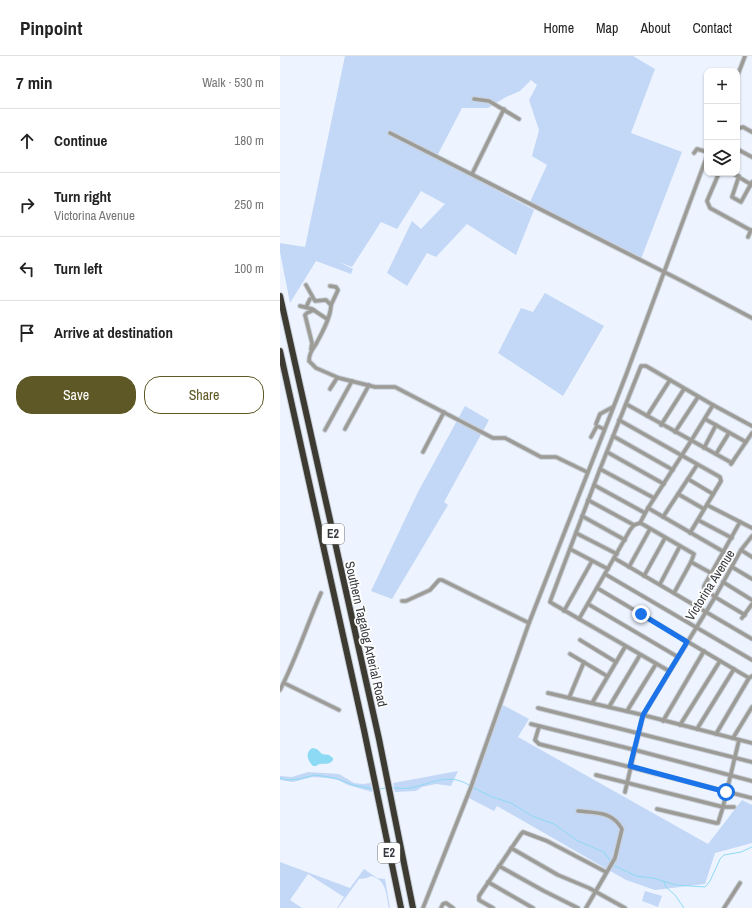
<!DOCTYPE html>
<html lang="en">
<head>
<meta charset="utf-8">
<style>
  body { margin:0; font-family:"Archivo Narrow",sans-serif; background:#f2f2f2; color:#222 }
  .controls { position:absolute; right:12px; top:12px; display:grid; overflow:hidden; border-radius:8px; box-shadow:0 1px 3px #0004 }
  .controls button { width:36px; height:36px; display:grid; place-items:center; padding:0; border:0; border-bottom:1px solid #e0e0e0; background:#fff; color:#222; font:20px sans-serif }
  .stop { position:absolute; width:12px; height:12px; margin:-9px; border:3px solid #1a73e8; border-radius:50%; background:#fff }
  .stop.end { background:#1a73e8; border-color:#fff; box-shadow:0 1px 4px #0008 }
  .list { margin:0; padding:0; list-style:none }
  h2 { display:flex; justify-content:space-between; align-items:center; height:52px; margin:0; padding:0 16px; font-size:17px }
  h2 small { font-size:13px; font-weight:400; color:#767676 }
  .list li { display:grid; grid-template-columns:26px 1fr auto; gap:12px; align-items:center; box-sizing:border-box; height:64px; padding:0 16px; border-top:1px solid #e0e0e0 }
  .list b { display:block; font-size:15px; white-space:nowrap }
  .list p { margin:0; font-size:13px; white-space:nowrap; color:#767676 }
  .list em { font-size:13px; font-style:normal; color:#767676 }
  .actions { display:flex; gap:8px; padding:12px 16px }
  .actions a { flex:1; padding:9px 0; border:1px solid #5d5825; border-radius:16px; text-align:center; font-size:14px; color:#5d5825 }
  .actions .main { background:#5d5825; color:#fff }
  .icon { flex:none; width:22px; height:22px; fill:none; stroke:currentColor; stroke-width:2; stroke-linecap:round; stroke-linejoin:round }
  .map { position:relative; flex:none; width:472px; height:852px; overflow:hidden }
  header { display:flex; align-items:center; gap:24px; box-sizing:border-box; height:56px; padding:0 20px; background:#fff; border-bottom:1px solid #e0e0e0 }
  header strong { font-size:19px }
  nav { display:flex; gap:22px; margin-inline-start:auto; font-size:14px }
  main { display:flex }
  aside { flex:1; background:#fff }
  .map>svg:first-child { display:block }
</style>
</head>
<body>
<header>
<strong>Pinpoint</strong>
<nav><a>Home</a><a>Map</a><a>About</a><a>Contact</a></nav>
</header>
<main>
<aside>
<h2>7 min<small>Walk · 530 m</small></h2>
<ul class="list">
<li><svg class="icon" aria-label="ahead" viewBox="0 0 24 24"><path d="M12 20V5M6 11l6-6 6 6"/></svg><div><b>Continue</b></div><em>180 m</em></li>
<li><svg class="icon" aria-label="right" viewBox="0 0 24 24"><path d="M7 20v-9h11M14 6l5 5-5 5"/></svg><div><b>Turn right</b><p>Victorina Avenue</p></div><em>250 m</em></li>
<li><svg class="icon" aria-label="left" viewBox="0 0 24 24"><path d="M17 20v-9H6M10 6l-5 5 5 5"/></svg><div><b>Turn left</b></div><em>100 m</em></li>
<li><svg class="icon" aria-label="arrive" viewBox="0 0 24 24"><path d="M6 21V4h12l-3 4 3 4H6"/></svg><div><b>Arrive at destination</b></div></li>
</ul>
<div class="actions"><a class="main">Save</a><a>Share</a></div>
</aside>
<div class="map">
<svg width="472" height="852" viewBox="0 0 472 852">
  <rect width="100%" height="100%" fill="#edf4ff"/>
  <g fill="#c3d7f6">
    <path d="M65,0H353L375,13L351,77L402,96L361,203L250,146L267,109L252,100L259,74L249,44L257,29L251,24L240,35L226,41L208,52H182L156,102L254,154L236,199L187,168L156,201L147,197L127,230L107,217L132,165L141,173L165,148L141,135L117,173L101,166L72,211L59,206L73,213L71,218L36,205L10,247L0,196V187L25,191Z"/>
    <path d="M265,237L324,270L283,340L218,297L241,252L253,256Z"/>
    <path d="M185,350L209,364L164,446L168,449L112,543L91,535L138,436Z"/>
    <path d="M221,648L249,663L238,681L428,788L462,744L472,749V787L435,797L425,828L375,834L346,824L217,750L214,755L187,741Z"/>
    <path d="M178,715L171,730L156,728L142,731L136,735L115,736L113,727Z"/>
    <path d="M28,716L59,718L74,727L83,728L91,727L92,736L68,729L58,724L47,722L32,721L13,726L0,724V720L12,721Z"/>
    <path d="M0,806L70,832L84,813L97,822L105,823L110,852H109C106,839 107,824 91,820L87,822L79,823L58,852H57L64,841L28,818L10,844L22,852H0Z"/>
    <path d="M365,835L382,840L378,851L362,845Z"/>
  </g>
  <path fill="#8ddaf4" d="M32,692L37,693L42,698L49,699L53,702V704C48,711 42,705 36,710H33C27,704 25,697 32,692Z"/>
  <g fill="none" stroke-linecap="round" stroke-linejoin="round">
    <g stroke="#8ddaf4" stroke-width="1">
      <path d="M0,722L8,724L19,723L35,719L55,722L73,729L94,733"/>
      <path d="M192,731L212,741L231,747L252,760L274,768L298,785L324,796L331,806"/>
      <path d="M111,732C118,732 124,733 130,732C152,728 167,716 189,729"/>
      <path d="M99,733L106,732"/>
      <path d="M333,809L356,820L373,822L396,829L425,831L430,825L440,803L444,799L461,796L472,791"/>
      <path d="M384,826L386,831L395,839L404,852"/>
    </g>
    <defs>
      <g id="street">
        <path d="M457,21L465,0"/>
        <path d="M194,43L209,45L239,63"/>
        <path d="M457,73L463,71L472,76"/>
        <path d="M110,77L404,226L472,262"/>
        <path d="M457,93L472,101"/>
        <path d="M414,97L417,93L427,96"/>
        <path d="M439,117L427,145L430,152L472,175"/>
        <path d="M452,117L472,129"/>
        <path d="M192,118L224,53"/>
        <path d="M459,120L452,141L461,146L472,126"/>
        <path d="M468,181L471,174"/>
        <path d="M26,229L35,245L46,244L51,249C51,261 42,277 36,288C32,294 29,298 29,305L36,312L59,322L95,331H115L213,382H225L261,401H276L307,416"/>
        <path d="M50,230L56,231L58,234L51,249"/>
        <path d="M20,250L32,253L47,263"/>
        <path d="M26,251L30,243"/>
        <path d="M31,293L32,287L25,259L27,257L34,254"/>
        <path d="M50,333L57,322"/>
        <path d="M346,348L452,407"/>
        <path d="M367,360L390,324"/>
        <path d="M425,363L466,386"/>
        <path d="M339,364L440,421L441,425L410,477"/>
        <path d="M316,368L320,358L333,351"/>
        <path d="M381,369L404,333"/>
        <path d="M65,373L89,329"/>
        <path d="M45,374L72,325"/>
        <path d="M395,376L418,341"/>
        <path d="M333,380L393,414"/>
        <path d="M311,381L317,370L324,373"/>
        <path d="M424,392L436,369"/>
        <path d="M143,396L164,356"/>
        <path d="M327,396L384,428"/>
        <path d="M436,398L449,377"/>
        <path d="M451,408L472,377"/>
        <path d="M320,413L374,442"/>
        <path d="M408,423L433,438"/>
        <path d="M314,429L365,457"/>
        <path d="M398,438L424,453"/>
        <path d="M308,444L354,469"/>
        <path d="M427,449L472,472"/>
        <path d="M368,452L444,496"/>
        <path d="M302,460L345,484"/>
        <path d="M383,461L417,409"/>
        <path d="M418,464L452,482"/>
        <path d="M460,466L424,530V532L435,541L465,559"/>
        <path d="M360,467L368,452L411,385L433,349"/>
        <path d="M296,477L337,498"/>
        <path d="M290,493L328,513"/>
        <path d="M461,494L472,480"/>
        <path d="M334,502L472,583"/>
        <path d="M411,506L431,517"/>
        <path d="M349,511L370,473"/>
        <path d="M452,511L472,523"/>
        <path d="M325,518L472,604"/>
        <path d="M364,520L385,482"/>
        <path d="M443,526L472,544"/>
        <path d="M380,528L400,490"/>
        <path d="M317,532L469,622"/>
        <path d="M122,545H126L150,534L159,524H162L249,567"/>
        <path d="M308,548L398,601"/>
        <path d="M284,555L312,505"/>
        <path d="M462,562L472,548"/>
        <path d="M299,563L350,474L354,469L360,467L364,469L414,498L411,506L394,537"/>
        <path d="M300,584L336,606"/>
        <path d="M290,598L327,620"/>
        <path d="M389,615L275,549L270,546L271,543L320,413L361,310H366L433,349L472,370"/>
        <path d="M4,627L59,654"/>
        <path d="M0,634C16,603 27,569 41,537"/>
        <path d="M268,637L363,659L472,687"/>
        <path d="M289,642L304,606"/>
        <path d="M312,647L345,591"/>
        <path d="M329,651L360,599"/>
        <path d="M258,652L472,706"/>
        <path d="M347,655L376,608"/>
        <path d="M383,665L424,595"/>
        <path d="M251,668L355,694L472,725"/>
        <path d="M400,669L440,605"/>
        <path d="M259,671L255,684L259,688L472,742"/>
        <path d="M417,673L454,613"/>
        <path d="M436,678L469,622L472,620"/>
        <path d="M453,682L472,651"/>
        <path d="M316,719L443,751H454"/>
        <path d="M345,736L363,659L435,541L461,494L472,501"/>
        <path d="M377,753L436,767H438L443,751L459,684"/>
        <path d="M298,755C316,757 332,755 342,773L335,802L306,852"/>
        <path d="M231,792L278,819L309,832L345,852"/>
        <path d="M219,810L264,835L298,852"/>
        <path d="M208,826L253,852"/>
        <path d="M143,852L191,731L249,567L346,319L427,100"/>
        <path d="M161,852L163,848L166,847L173,852"/>
        <path d="M213,852L199,844V840L241,778L243,776L267,785L326,816"/>
        <path d="M444,852L460,827"/>
      </g>
      <g id="highway">
        <path d="M0,240L99,683L133,852"/>
        <path d="M0,295L84,674L121,852"/>
      </g>
    </defs>
    <use href="#street" stroke="#c8cfd8" stroke-width="5.5"/>
    <use href="#highway" stroke="#c8cfd8" stroke-width="8"/>
    <use href="#street" stroke="#9c9b96" stroke-width="3.5"/>
    <use href="#highway" stroke="#3d3b31" stroke-width="6"/>
  </g>
  <g fill="none" stroke-linecap="round" stroke-linejoin="round">
    <path stroke="#1a73e8" stroke-width="5" d="M361,558L407,586L363,659L350,710L446,736"/>
  </g>
  <g text-anchor="middle" dominant-baseline="central" stroke-width="3.5" stroke-linejoin="round" paint-order="stroke">
    <g fill="#fff" stroke="#727477" stroke-width="1">
      <rect x="42" y="468" width="22" height="20" rx="3"/>
      <rect x="98" y="787" width="22" height="20" rx="3"/>
    </g>
    <g font-size="12" font-weight="bold" fill="#36393d">
      <text x="53" y="478">E2</text>
      <text x="109" y="797">E2</text>
    </g>
    <g font-size="13" fill="#36393d" stroke="#fff">
      <text transform="translate(430 529) rotate(-58)">Victorina Avenue</text>
      <text transform="translate(86 578) rotate(77)">Southern Tagalog Arterial Road</text>
    </g>
  </g>
</svg>
<div class="controls">
<button>+</button>
<button>−</button>
<button><svg class="icon" aria-label="layers" viewBox="0 0 24 24"><path d="M12 4l9 5-9 5-9-5zM3 14l9 5 9-5"/></svg></button>
</div>
<div class="stop" style="left:446px;top:736px"></div>
<div class="stop end" style="left:361px;top:558px"></div>
</div>
</main>
</body>
</html>
